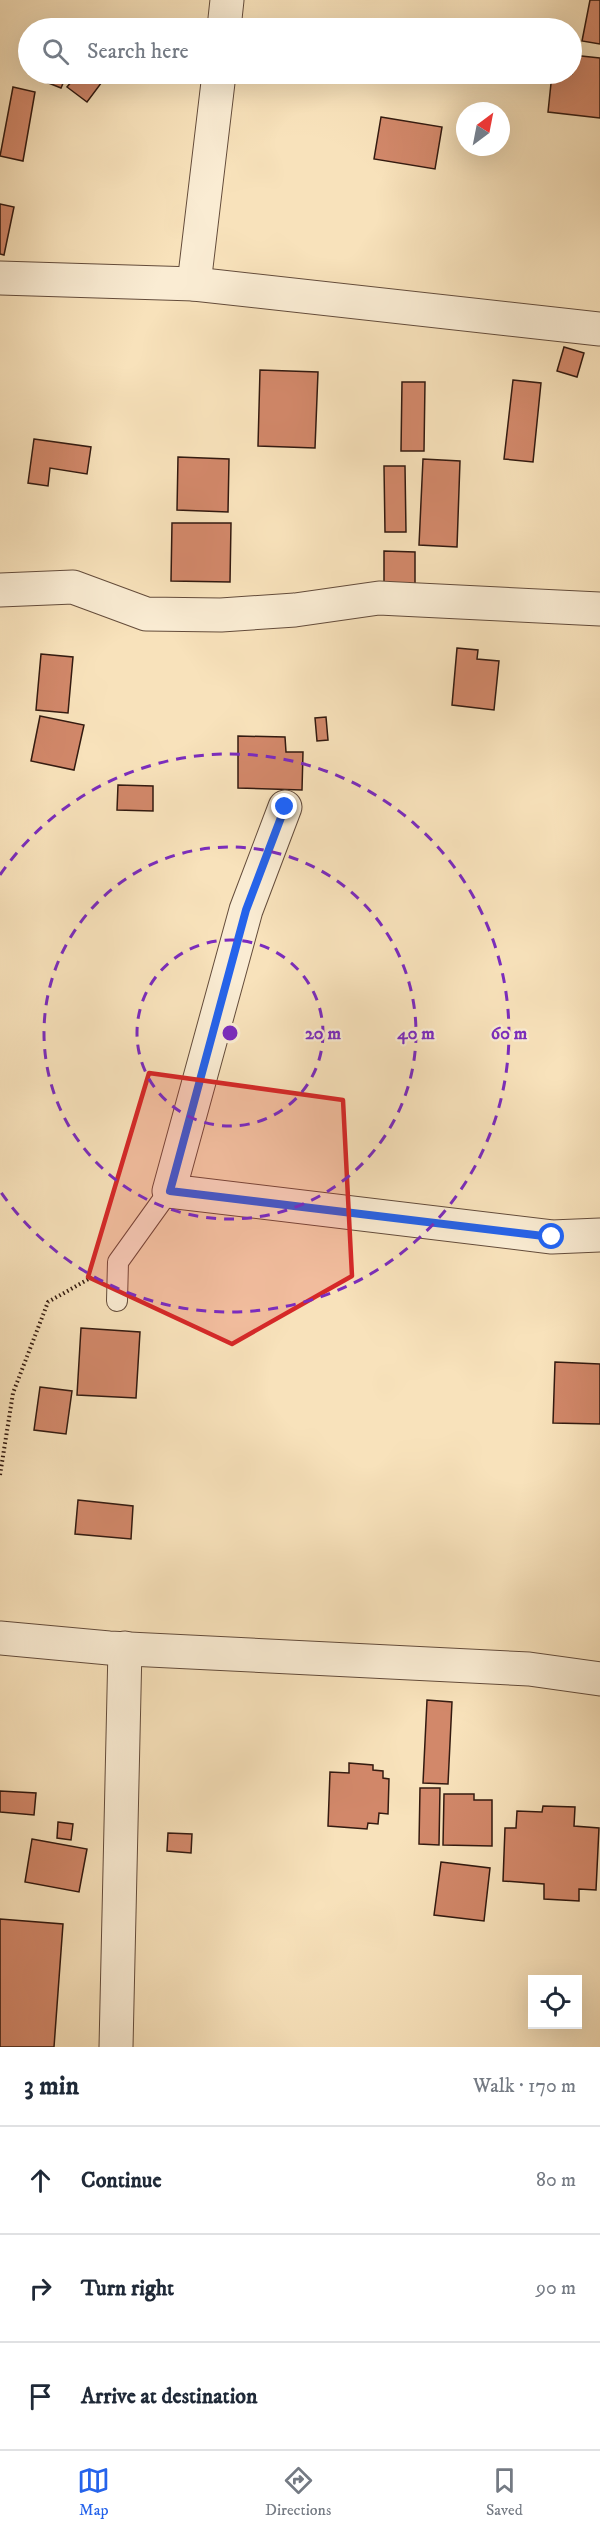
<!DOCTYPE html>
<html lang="en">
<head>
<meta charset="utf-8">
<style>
  body { margin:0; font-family:"IM FELL DW Pica",serif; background:#f6f6f7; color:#1f2937 }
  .controls { position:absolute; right:18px; bottom:18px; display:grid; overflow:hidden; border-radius:0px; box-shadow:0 6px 24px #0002 }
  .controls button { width:54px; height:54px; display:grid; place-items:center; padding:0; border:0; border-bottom:2px solid #e0e1e3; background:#fff; color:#1f2937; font:30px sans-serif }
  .compass { position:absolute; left:456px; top:102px; width:54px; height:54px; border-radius:50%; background:#fff; box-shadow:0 6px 24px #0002; rotate:32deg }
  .stop { position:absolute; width:18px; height:18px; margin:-14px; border:4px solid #2563eb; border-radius:50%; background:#fff }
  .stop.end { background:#2563eb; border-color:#fff; box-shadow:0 2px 6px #0008 }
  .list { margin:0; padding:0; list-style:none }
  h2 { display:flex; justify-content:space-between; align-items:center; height:78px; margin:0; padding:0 24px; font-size:26px }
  h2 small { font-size:20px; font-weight:400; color:#747a83 }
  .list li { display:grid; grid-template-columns:39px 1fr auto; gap:18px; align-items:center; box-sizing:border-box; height:108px; padding:0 24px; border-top:2px solid #e0e1e3 }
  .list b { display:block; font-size:22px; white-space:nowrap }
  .list em { font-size:20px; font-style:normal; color:#747a83 }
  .icon { flex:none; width:33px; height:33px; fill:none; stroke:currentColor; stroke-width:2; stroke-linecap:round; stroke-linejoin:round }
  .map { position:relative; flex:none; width:600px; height:2047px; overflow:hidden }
  .search { position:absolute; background:#fff; box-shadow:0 6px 24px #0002; left:18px; right:18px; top:18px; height:66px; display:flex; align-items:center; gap:15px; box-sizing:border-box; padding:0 21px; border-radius:33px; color:#747a83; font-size:22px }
  .sheet { height:402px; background:#fff }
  nav { display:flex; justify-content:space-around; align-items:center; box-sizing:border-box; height:84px; border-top:2px solid #e0e1e3; background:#fff; font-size:16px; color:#747a83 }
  nav a { display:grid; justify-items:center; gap:3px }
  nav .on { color:#2563eb }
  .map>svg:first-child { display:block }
</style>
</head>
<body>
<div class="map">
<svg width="600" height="2047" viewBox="0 0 600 2047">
  <rect width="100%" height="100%" fill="#f8e2bb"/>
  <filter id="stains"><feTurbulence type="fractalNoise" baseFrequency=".00333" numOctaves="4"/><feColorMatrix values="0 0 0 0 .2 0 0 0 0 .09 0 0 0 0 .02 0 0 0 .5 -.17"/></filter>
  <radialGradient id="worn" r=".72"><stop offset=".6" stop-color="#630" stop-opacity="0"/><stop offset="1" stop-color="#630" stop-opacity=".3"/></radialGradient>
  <g fill="#d2886a" stroke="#331a10" stroke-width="1.5">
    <path d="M590,0H600V44L582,41Z"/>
    <path d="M64,23L77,28H62Z"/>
    <path d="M572,55L600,58V118L548,112L552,74H572Z"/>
    <path d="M44,74H67L61,88L41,80Z"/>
    <path d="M78,74H91L102,82L87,102L67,87Z"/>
    <path d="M13,87L35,92L23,161L0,156Z"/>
    <path d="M381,117L442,127L435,169L374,159Z"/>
    <path d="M0,204L14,207L4,255L0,254Z"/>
    <path d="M564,347L584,353L577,377L557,371Z"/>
    <path d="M260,370L318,372L315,448L258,446Z"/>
    <path d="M513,380L541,383L533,462L504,459Z"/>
    <path d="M402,382H425L424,451H401Z"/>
    <path d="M34,439L91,447L87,474L50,468L48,486L28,483Z"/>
    <path d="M178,457L229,459L228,512L177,510Z"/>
    <path d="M423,459L460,461L457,547L419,545Z"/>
    <path d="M384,466H405L406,532H385Z"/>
    <path d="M172,523H231L230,582L171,581Z"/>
    <path d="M384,551L415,552V584H384Z"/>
    <path d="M457,648L478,650L477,659L499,661L494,710L452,705Z"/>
    <path d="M41,654L73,657L68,713L36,710Z"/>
    <path d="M40,716L84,725L74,770L31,761Z"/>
    <path d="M326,717L328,740L317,741L315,718Z"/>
    <path d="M238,736L285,737L286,752H303L302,790L238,788Z"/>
    <path d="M118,785L153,786V811L117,810Z"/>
    <path d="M81,1328L140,1332L136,1398L77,1395Z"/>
    <path d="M555,1362L600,1364V1424L553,1423Z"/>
    <path d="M40,1387L72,1391L66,1434L34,1430Z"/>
    <path d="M78,1500L133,1506L131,1539L75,1534Z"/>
    <path d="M427,1700L452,1702L448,1784L423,1783Z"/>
    <path d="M349,1763L373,1765V1770L383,1771V1778L389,1779L388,1814L379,1813L378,1824L368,1823L367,1829L328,1826L330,1772L349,1773Z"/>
    <path d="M420,1788H440L439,1845L419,1844Z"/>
    <path d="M0,1791L36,1793L34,1815L0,1812Z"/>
    <path d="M444,1794H474V1800H492V1846L443,1845Z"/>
    <path d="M543,1806L575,1807L574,1826L599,1828L596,1890L579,1889V1901L544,1899V1884L503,1881L505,1828H516L517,1811L542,1812Z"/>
    <path d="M58,1822L73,1824L71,1840L57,1838Z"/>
    <path d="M168,1833L192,1834L191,1853L167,1851Z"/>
    <path d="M32,1839L87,1849L79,1892L25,1882Z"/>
    <path d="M441,1862L490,1868L484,1921L434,1915Z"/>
    <path d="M0,1919L63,1924L54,2047H0Z"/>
  </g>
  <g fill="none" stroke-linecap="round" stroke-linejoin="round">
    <defs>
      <path id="service" d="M117,1301L118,1262L169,1191"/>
      <g id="minor">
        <path d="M224,28L227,0"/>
        <path d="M0,278L194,284L600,329"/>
        <path d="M194,284L219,74"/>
        <path d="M0,590L73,587L146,614L221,615L295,610L379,598L600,609"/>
        <path d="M285,807L246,910L169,1191L552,1237L600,1235"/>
        <path d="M0,1638L109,1648L529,1669L600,1679"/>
        <path d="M116,2047L125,1648"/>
      </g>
    </defs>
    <use href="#service" stroke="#644c3b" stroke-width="22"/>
    <use href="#minor" stroke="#644c3b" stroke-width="35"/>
    <path stroke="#331a10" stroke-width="4" stroke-dasharray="1.5 3" stroke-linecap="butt" d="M0,1475L13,1393L48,1302L94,1276"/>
    <use href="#service" stroke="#faecd3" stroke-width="20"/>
    <use href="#minor" stroke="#faecd3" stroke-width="33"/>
  </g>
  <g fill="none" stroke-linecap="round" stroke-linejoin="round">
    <path stroke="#2563eb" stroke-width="8" d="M285,807L246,910L170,1191L552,1237"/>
  </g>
  <path fill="#d62828" fill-opacity="0.2" stroke="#d62828" stroke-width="4.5" stroke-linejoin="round" d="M149,1073L343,1100L352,1276L232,1344L88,1277Z"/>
  <g fill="none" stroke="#7b2cbf" stroke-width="3" stroke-dasharray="10 8">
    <circle cx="230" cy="1033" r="93"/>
    <circle cx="230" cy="1033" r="186"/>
    <path d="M0 875A279 279 0 1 1 0 1191"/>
  </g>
  <circle cx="230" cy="1033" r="9" fill="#7b2cbf" stroke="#faecd3" stroke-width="3"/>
  <g font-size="18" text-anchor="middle" font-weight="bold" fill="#7b2cbf" stroke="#faecd3" stroke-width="4.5" stroke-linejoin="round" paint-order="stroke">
    <text x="323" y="1039">20 m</text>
    <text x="416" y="1039">40 m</text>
    <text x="509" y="1039">60 m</text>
  </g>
  <rect width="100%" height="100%" filter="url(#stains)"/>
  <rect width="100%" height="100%" fill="url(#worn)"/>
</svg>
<div class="controls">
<button><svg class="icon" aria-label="locate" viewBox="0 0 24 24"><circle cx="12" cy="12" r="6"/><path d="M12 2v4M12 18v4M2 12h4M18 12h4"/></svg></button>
</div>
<svg class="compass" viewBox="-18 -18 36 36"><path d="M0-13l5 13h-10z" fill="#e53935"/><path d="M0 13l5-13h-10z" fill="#747a83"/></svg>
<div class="stop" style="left:552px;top:1237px"></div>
<div class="stop end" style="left:285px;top:807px"></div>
<div class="search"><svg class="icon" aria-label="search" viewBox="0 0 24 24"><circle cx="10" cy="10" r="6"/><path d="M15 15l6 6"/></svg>Search here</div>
</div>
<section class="sheet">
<h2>3 min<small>Walk · 170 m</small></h2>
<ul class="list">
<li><svg class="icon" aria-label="ahead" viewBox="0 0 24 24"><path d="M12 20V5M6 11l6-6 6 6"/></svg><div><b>Continue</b></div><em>80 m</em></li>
<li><svg class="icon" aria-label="right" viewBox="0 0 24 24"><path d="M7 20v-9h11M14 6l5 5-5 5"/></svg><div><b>Turn right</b></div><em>90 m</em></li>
<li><svg class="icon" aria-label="arrive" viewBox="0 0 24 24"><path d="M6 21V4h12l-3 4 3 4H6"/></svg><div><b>Arrive at destination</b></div></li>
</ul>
</section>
<nav>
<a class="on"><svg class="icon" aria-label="map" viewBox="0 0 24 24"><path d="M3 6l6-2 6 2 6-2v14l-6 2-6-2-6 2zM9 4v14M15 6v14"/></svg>Map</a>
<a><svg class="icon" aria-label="directions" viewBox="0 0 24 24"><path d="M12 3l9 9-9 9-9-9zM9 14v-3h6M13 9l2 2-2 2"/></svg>Directions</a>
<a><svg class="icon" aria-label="saved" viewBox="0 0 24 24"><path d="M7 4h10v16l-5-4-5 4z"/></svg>Saved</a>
</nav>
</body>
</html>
